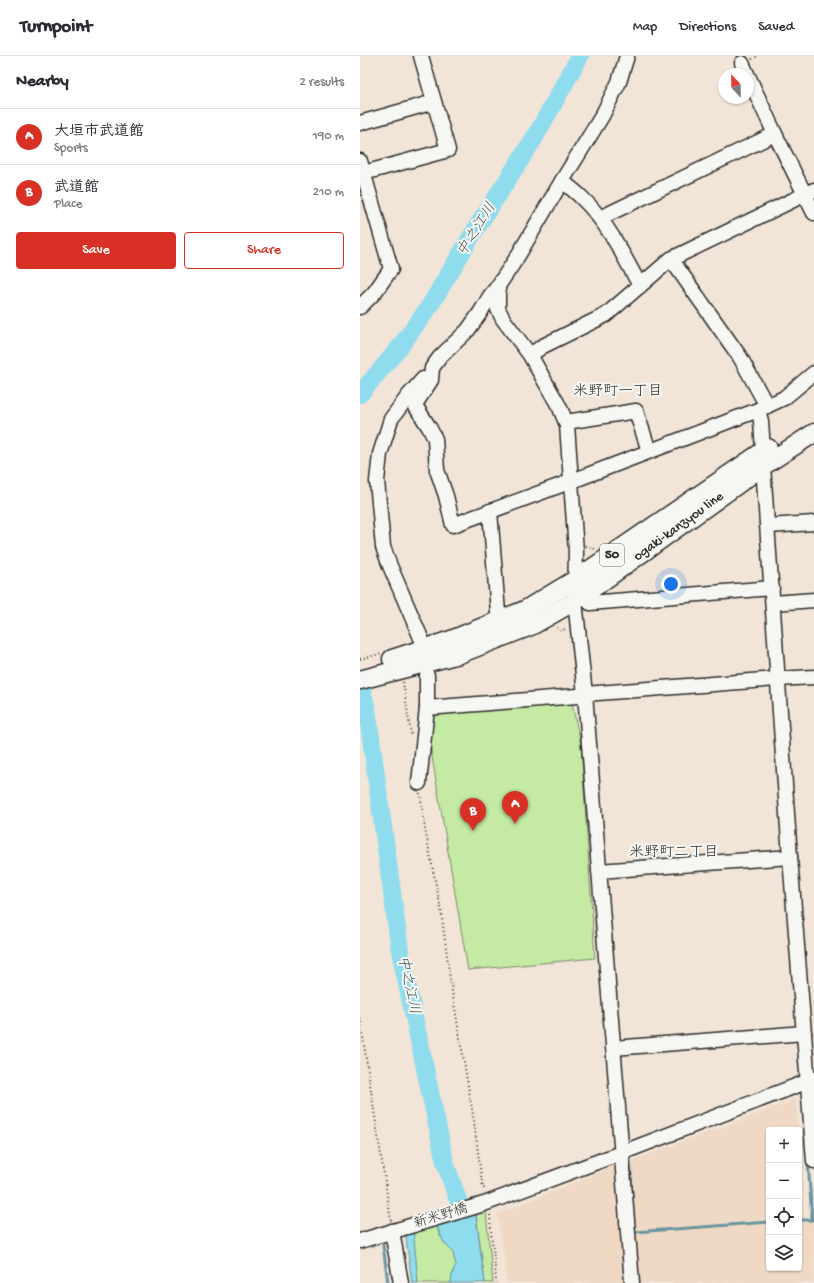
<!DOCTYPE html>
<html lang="en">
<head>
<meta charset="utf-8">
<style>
  body { margin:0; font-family:"Gochi Hand","Klee One",sans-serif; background:#f2f2f3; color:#2b2b33 }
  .controls { position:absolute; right:12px; bottom:12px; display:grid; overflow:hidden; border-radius:4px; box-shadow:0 1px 3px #0004 }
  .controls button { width:36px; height:36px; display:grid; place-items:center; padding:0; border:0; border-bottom:1px solid #e1e1e2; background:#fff; color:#2b2b33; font:20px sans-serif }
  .compass { position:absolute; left:358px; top:12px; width:36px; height:36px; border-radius:50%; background:#fff; box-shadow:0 1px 3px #0004; rotate:338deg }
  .you { position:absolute; left:311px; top:528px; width:14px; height:14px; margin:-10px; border:3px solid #fff; border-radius:50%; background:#1a73e8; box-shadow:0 0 0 6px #1a73e833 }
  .badge { display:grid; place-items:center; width:26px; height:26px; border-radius:50%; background:#d93025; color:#fff; font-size:13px; font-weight:700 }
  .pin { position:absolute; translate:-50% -33px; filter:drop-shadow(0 1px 2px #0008) }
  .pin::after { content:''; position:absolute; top:21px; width:14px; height:12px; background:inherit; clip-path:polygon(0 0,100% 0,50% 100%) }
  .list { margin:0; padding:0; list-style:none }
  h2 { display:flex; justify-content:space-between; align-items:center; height:52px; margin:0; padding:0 16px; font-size:17px }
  h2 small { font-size:13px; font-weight:400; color:#7c7c81 }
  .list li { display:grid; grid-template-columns:26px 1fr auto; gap:12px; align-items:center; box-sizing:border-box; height:56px; padding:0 16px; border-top:1px solid #e1e1e2 }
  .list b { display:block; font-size:15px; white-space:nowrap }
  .list p { margin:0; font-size:13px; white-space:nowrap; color:#7c7c81 }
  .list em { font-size:13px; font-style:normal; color:#7c7c81 }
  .actions { display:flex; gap:8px; padding:12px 16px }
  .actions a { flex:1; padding:9px 0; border:1px solid #d93025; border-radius:4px; text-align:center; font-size:14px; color:#d93025 }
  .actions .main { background:#d93025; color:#fff }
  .icon { flex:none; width:22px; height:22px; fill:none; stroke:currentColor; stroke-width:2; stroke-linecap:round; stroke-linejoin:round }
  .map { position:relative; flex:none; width:454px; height:1227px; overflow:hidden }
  header { display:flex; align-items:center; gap:24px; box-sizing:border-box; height:56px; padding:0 20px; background:#fff; border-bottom:1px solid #e1e1e2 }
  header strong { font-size:19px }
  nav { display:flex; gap:22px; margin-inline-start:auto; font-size:14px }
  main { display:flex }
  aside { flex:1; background:#fff }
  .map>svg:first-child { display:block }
</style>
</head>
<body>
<header>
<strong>Turnpoint</strong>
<nav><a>Map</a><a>Directions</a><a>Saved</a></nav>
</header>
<main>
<aside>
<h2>Nearby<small>2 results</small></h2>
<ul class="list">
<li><span class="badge">A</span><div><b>大垣市武道館</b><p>Sports</p></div><em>190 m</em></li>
<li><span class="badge">B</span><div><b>武道館</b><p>Place</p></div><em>210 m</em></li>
</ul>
<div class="actions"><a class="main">Save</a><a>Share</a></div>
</aside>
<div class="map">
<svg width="454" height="1227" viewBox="0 0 454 1227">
  <rect width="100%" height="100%" fill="#f2e5d7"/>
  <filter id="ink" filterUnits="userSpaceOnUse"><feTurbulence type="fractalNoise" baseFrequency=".025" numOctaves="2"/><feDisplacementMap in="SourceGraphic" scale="8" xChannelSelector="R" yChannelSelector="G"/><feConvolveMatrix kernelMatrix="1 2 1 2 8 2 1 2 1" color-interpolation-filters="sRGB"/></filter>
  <g filter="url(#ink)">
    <g fill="#efd9c4">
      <path d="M436,1043L438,1074H409V1212H439V1091L444,1164L454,1165V1227H278L274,1177L276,1175L271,1105Z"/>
      <path d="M257,1109L267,1227H147L144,1199L137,1158Z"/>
    </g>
    <g fill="#c4eaa4" stroke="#788a68">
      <path d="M212,648L221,688L235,902L108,914L69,683V659Z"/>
      <path d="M123,1155L126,1156L133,1227H125L116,1158Z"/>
      <path d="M76,1169L80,1180L93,1196L94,1202L97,1208L93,1215L91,1227H58L53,1176Z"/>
    </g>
    <g fill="#8fdcee" stroke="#6795a0">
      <path d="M115,1154L125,1227H91L92,1219L96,1208L94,1202L93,1196L84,1187L75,1166Z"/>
      <path d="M53,1171L58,1227H52L45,1174Z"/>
    </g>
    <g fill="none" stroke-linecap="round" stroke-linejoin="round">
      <g stroke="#6795a0" stroke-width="3">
        <path d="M0,641L7,653"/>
        <path d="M270,1102L273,1158"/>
        <path d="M448,1105L452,1163"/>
        <path d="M439,1164H453"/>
        <path d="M275,1174V1176L409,1166"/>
        <path d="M23,1189L28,1227"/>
      </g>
      <g stroke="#8fdcee" stroke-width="18">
        <path d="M0,338L39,292L69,251L117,171L175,81L220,0"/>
        <path d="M0,626L7,653L40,895L85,1106L104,1162L105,1171"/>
      </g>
      <defs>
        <g id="minor">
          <path d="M267,0L259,26L242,60L202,125L156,203L138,230V253L143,263L170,299L200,352L207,369L216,495L215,545L225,638L272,1227"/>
          <path d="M382,7L387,18"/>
          <path d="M388,20L415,78L454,157"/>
          <path d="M0,67L74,46"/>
          <path d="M0,105L31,213L14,237L0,251"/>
          <path d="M0,118L88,94L61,0"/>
          <path d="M202,125C208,130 215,135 221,141C246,164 264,200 280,230"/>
          <path d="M240,162L415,78"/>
          <path d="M311,203L380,301L407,350"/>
          <path d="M138,230L130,240L120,257L108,274L80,301L72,312L71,324L56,347V351L69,371L75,383L77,414L86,440L93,469L212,425L398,354L424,342L454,317"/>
          <path d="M170,299L183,290L246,259L311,203L454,134"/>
          <path d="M398,354L401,365L403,395"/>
          <path d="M206,366L276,355L289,395"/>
          <path d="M403,410L430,801L454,1105"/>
          <path d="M130,455L138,557"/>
          <path d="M408,470L454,467"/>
          <path d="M230,547L412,532"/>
          <path d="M413,547L454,544"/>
          <path d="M61,582L30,510L23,491L17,425L20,398L31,363L49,339L63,323"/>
          <path d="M67,619V652L217,640L225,638L417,623L454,621"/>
          <path d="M59,727L67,652"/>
          <path d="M239,815L430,801"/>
          <path d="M253,992L444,977"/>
          <path d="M32,1175L41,1227"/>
          <path d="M0,1185L124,1148L261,1097L454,1023"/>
        </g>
        <g id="major">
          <path d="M32,603L91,584L165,554L215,524L408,392"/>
          <path d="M0,624L99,598L173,569L215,545L403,410L454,377"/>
        </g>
      </defs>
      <use href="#minor" stroke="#2b2b2b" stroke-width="17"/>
      <use href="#major" stroke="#2b2b2b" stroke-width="21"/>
      <g stroke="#2b2b2b" stroke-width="2" stroke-dasharray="1 3" stroke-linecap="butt">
        <path d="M392,3L398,0"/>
        <path d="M226,490L235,493"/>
        <path d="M197,572L201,575L207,572"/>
        <path d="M0,603L20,598"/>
        <path d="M43,626L51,679"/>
        <path d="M60,737L65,773L81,854L90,923L114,1065L122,1127L125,1135"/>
        <path d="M0,962L31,1165"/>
        <path d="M130,1159C131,1182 135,1204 136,1227"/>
      </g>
      <use href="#minor" stroke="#f6f6f2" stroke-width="14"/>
      <use href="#major" stroke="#f6f6f2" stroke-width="18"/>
    </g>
  </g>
  <g text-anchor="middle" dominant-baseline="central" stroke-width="4" stroke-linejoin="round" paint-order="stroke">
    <rect fill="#f6f6f2" stroke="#686867" stroke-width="1" x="240" y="488" width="24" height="22" rx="3"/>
    <g font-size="13" font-weight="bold" fill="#2b2b2b">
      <text x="252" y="499">50</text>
    </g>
    <g font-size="14" fill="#2b2b2b" stroke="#f6f6f2">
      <text transform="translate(319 471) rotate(-36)">ogaki-kanzyou line</text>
      <text transform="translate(81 1161) rotate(-17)">新米野橋</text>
    </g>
    <g font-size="15" font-style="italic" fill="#44575c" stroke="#f6f6f2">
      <text transform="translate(117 174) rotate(-58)">中之江川</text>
      <text transform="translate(48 929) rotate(78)">中之江川</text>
    </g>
    <g font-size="15" fill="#2b2b2b" stroke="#f6f6f2">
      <text x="258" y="336">米野町一丁目</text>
      <text x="314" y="797">米野町二丁目</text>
    </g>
  </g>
</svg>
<div class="controls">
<button>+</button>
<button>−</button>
<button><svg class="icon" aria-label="locate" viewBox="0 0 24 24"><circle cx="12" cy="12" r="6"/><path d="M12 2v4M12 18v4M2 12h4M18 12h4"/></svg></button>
<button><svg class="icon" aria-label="layers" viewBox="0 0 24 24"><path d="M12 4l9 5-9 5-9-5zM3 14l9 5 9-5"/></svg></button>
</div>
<svg class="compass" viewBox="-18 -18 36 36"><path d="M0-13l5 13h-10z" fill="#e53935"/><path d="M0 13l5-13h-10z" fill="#7c7c81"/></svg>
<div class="you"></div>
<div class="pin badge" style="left:155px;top:768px">A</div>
<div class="pin badge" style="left:113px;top:775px">B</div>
</div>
</main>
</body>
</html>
